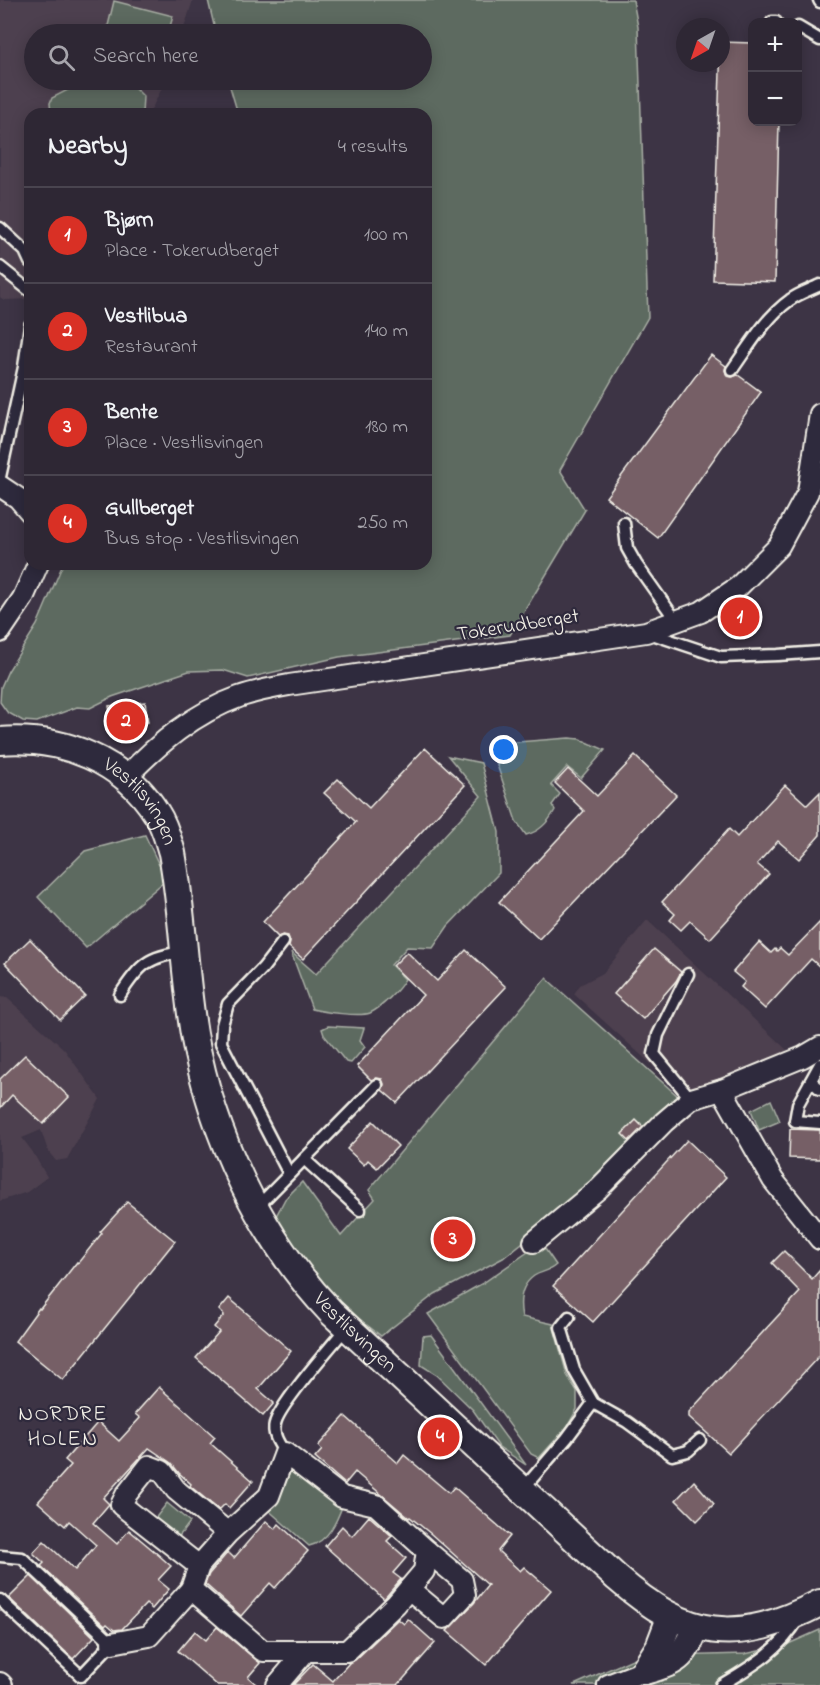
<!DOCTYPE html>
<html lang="en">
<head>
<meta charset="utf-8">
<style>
  body { margin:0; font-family:"Indie Flower",sans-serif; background:#3a3340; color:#f1f3f6 }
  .controls { position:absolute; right:18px; top:18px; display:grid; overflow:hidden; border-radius:12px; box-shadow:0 3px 15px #0003 }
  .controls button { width:54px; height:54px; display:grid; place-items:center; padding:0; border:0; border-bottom:2px solid #49444f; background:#2e2734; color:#f1f3f6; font:30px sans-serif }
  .compass { position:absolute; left:676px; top:18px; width:54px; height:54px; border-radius:50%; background:#2e2734; box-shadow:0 3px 15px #0003; rotate:220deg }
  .you { position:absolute; left:504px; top:750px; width:21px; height:21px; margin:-15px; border:4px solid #fff; border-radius:50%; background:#1a73e8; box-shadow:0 0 0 9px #1a73e833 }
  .badge { display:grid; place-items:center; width:39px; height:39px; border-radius:50%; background:#d93025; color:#fff; font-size:20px; font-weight:700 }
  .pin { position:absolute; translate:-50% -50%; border:3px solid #fff; box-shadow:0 2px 6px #0006 }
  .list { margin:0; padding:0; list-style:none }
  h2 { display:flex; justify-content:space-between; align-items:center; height:78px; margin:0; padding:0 24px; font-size:26px }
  h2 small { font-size:20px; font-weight:400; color:#a7a5ac }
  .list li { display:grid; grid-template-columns:39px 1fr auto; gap:18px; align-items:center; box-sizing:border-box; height:96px; padding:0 24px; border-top:2px solid #49444f }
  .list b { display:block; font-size:22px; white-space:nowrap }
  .list p { margin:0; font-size:20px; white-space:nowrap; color:#a7a5ac }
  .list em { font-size:20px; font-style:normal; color:#a7a5ac }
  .icon { flex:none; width:33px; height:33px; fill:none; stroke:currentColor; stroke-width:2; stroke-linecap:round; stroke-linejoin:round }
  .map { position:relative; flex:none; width:820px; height:1685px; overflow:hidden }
  .search { position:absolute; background:#2e2734; box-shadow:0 3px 15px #0003; left:24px; top:24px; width:408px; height:66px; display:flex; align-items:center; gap:15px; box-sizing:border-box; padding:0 21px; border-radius:33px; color:#a7a5ac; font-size:22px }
  .panel { position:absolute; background:#2e2734; box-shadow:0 3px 15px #0003; left:24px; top:108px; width:408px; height:462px; border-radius:18px }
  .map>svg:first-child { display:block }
</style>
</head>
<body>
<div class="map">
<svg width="820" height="1685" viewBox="0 0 820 1685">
  <rect width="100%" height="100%" fill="#3d3445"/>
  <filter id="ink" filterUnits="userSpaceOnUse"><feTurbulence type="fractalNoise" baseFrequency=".0167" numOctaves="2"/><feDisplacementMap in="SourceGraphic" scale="12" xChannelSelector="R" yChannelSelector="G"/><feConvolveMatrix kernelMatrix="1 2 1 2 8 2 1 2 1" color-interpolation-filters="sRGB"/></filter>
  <g filter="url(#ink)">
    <g fill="#4e414f">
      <path d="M0,0H193L182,34H34V80H166L149,114H30V299L4,300L0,297Z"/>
      <path d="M647,920L788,1051L683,1093L574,994L580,985L603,973Z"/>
      <path d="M0,997L7,998L64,1049L100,1099L67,1159L56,1161L48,1151L41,1130L22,1138L32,1151L47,1177L27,1192L0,1201Z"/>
    </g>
    <g fill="#5d6a60" stroke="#a8aea4" stroke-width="1.5">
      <path d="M208,0H633L638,27L648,317L560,470L585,510L510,635L339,657L248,678L223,670L189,671L112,697L90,708L77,707L37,722L23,721L7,712L0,702L1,687L8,671L37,625L63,564H426V114H238L228,80H422V34H216Z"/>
      <path d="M114,1L173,16L168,34H106Z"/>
      <path d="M87,80H127L143,96L142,114H51L50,103L52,98Z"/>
      <path d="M569,738L580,739L605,750L581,778L567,767L551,785L560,794L552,805L555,810C549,821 539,832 526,835L516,821L490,744Z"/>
      <path d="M448,756L481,763L499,832V873L448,926L433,948L407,947L391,965L405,979C400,989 381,1008 370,1013C360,1017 323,1012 312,1009L291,952L316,974L481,796Z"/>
      <path d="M145,835L166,880L86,948L38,897L85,851Z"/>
      <path d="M546,978L680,1098L562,1211L503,1258L435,1294L381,1336L340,1304L314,1275L275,1218L285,1199L302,1182L341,1236L375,1199L369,1190Z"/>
      <path d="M328,1026L364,1028L360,1040L365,1047L351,1063L346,1062L324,1035L322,1029Z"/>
      <path d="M771,1100L780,1121L759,1130L751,1110Z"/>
      <path d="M541,1243L556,1265C547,1273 541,1271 534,1276C520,1286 519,1302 522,1317L553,1324L567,1375L577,1391V1409L567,1427L539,1458L531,1454L428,1314L483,1283Z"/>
      <path d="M431,1335L526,1465L499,1447L473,1410L437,1375L421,1365L423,1336Z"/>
      <path d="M292,1467L343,1504C337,1521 328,1542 309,1546L266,1508L284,1487Z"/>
      <path d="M167,1503L190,1522L177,1539L154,1520Z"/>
      <path d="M820,1630V1685H574L637,1657L745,1654L786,1645Z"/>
    </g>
    <g fill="#765e66" stroke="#f4f1e8" stroke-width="1.5">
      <path d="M721,42L753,43V122H779L775,282L713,280Z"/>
      <path d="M711,355L726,366L725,370L727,376L732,377L738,375L761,392L658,538L606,497Z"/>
      <path d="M145,702L148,722L112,727L109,706Z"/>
      <path d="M425,748L465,785L303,959L289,947L290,942L288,936L283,935L278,937L263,922L356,822L324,793L338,779L369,808Z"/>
      <path d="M635,756L676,795L539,939L499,902L584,811L555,783L568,769L597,796Z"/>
      <path d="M785,785L807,805L820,792V835L799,859L778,841L757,864L769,874L710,939L690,921L681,930L670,920L675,914L662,902L729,829L737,837Z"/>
      <path d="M820,922V967L811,959L765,1009L741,987L745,982L733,972L759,942L771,953L775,949L777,951L780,948L788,955Z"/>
      <path d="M30,939L85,996L60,1020L5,963Z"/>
      <path d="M654,949L681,972L676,981L643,1019L614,994Z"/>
      <path d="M466,950L506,987L397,1103L382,1090L384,1084L382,1079L376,1078L371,1080L357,1066L423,995L393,966L407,952L437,981Z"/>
      <path d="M25,1055L69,1097L43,1124L12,1095L0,1108V1079Z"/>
      <path d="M636,1120L643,1127L629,1141L622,1134Z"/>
      <path d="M373,1121L398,1146L377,1168L368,1160L364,1165L347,1149Z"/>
      <path d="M790,1129L820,1130V1159L789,1158Z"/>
      <path d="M687,1140L726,1177L593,1322L553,1286Z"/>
      <path d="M127,1202L175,1241L63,1380L15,1341L39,1308L40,1309L77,1262L78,1263L102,1233L100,1232Z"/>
      <path d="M784,1251L812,1279L820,1270V1355L729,1453L689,1417V1412L800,1292L772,1263Z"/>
      <path d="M229,1298L291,1351L258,1389L274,1403L263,1416L196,1358L219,1332L214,1327L224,1315L219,1310Z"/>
      <path d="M159,1387L215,1437L210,1443L253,1481L229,1508L225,1504L219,1510L190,1486L191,1484L179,1473L171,1463L149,1448L103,1498L109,1504L93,1523L117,1544L129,1530L154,1551L171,1566L158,1580L169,1589L152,1609L146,1604L122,1629L114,1630L107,1624L105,1626L41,1566L44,1563L33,1553L44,1541L75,1570L96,1545L69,1521L65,1526L38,1502L71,1465L65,1460L98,1422L119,1441L140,1418L135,1414Z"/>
      <path d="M345,1416L398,1463L404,1455L449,1493L454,1487L510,1536L498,1551L520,1571L524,1567L551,1590L486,1665L447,1631L474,1603L488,1585L431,1534L410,1517L409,1518L355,1472L345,1484L315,1458L322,1450L318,1446Z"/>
      <path d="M694,1481L714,1504L697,1521L676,1500Z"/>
      <path d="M369,1516L392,1536L387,1541L406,1558L393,1573L401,1579L384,1599L325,1546L342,1526L352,1536Z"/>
      <path d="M266,1521L275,1529L279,1524L308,1551L275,1588L270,1583L241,1616L205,1584L209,1574L228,1552L234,1558Z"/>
      <path d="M31,1576L94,1637L73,1659L9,1598Z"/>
      <path d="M398,1619L404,1624L408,1619L435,1643L398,1685H293L313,1664L333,1681L350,1662L355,1660Z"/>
      <path d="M217,1627L260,1663L248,1677L257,1685H217L178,1651L195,1631L206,1640Z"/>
    </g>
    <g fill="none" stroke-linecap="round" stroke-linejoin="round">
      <defs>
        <g id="service">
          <path d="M819,0L820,2"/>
          <path d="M772,22H776"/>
          <path d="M798,27L820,40"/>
          <path d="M0,228L25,251L30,262"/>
          <path d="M0,267L30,291"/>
          <path d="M732,370C749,346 766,317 790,300C799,293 810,290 820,285"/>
          <path d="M0,477L24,367L30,325"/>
          <path d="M624,523L627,548L636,564L677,622"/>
          <path d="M649,633L721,657L778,655L820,652"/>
          <path d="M283,942L263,968L228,1004L222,1025L221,1043L289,1174"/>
          <path d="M688,974L658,1035L654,1054L691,1099"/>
          <path d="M120,995C139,965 148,956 184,952"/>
          <path d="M820,1064L798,1104L795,1121L820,1123"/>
          <path d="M811,1081L820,1089"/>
          <path d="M304,1159L360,1210"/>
          <path d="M257,1207L377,1085"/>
          <path d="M569,1317L561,1327L574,1370L593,1403L627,1422L672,1455L688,1451L700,1440"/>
          <path d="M285,1453C280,1445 272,1435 275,1424C278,1406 333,1344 347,1327"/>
          <path d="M523,1489L567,1438L593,1403"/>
          <path d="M0,1556L22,1558L112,1643L81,1676L0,1600"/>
          <path d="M721,1685C754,1665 779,1651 799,1618"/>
        </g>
        <g id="minor">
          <path d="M0,486L18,498L30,512"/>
          <path d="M0,632L23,598L38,564"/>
          <path d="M126,777C158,744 194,713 239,697C255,691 272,688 289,685L646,632L701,612L738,587L779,546L808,492L820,414"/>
          <path d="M722,1090L773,1180L820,1239"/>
          <path d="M534,1242L598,1189L664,1122L691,1099L722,1090L803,1057L820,1047"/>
          <path d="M199,1566L121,1505L126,1495L149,1466L162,1471L176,1490L228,1533L269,1496L285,1453L342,1497L376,1505L427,1551L424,1571L396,1604L347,1651H263L191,1589L199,1566L228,1533"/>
          <path d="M409,1589L444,1618L465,1595L462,1580L427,1551"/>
          <path d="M112,1643L149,1636L191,1589"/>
          <path d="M0,1683L2,1685"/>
          <path d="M277,1685L305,1652"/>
          <path d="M608,1685L644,1671"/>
        </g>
        <g id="tertiary">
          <path id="s1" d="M0,741C61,736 124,760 157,814C165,826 168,840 172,853C183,913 184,974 194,1034C212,1135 260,1237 331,1312L617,1578C687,1639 737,1646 820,1603"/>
          <path d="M644,1671C677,1662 683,1659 696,1627"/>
          <path d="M644,1671L659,1647L670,1618"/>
        </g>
      </defs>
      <use href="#service" stroke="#f4f1e8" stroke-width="15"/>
      <use href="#minor" stroke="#f4f1e8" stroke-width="24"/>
      <use href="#tertiary" stroke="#f4f1e8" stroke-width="30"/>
      <use href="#service" stroke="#2f2a3d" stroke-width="10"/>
      <use href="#minor" stroke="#2f2a3d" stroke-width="20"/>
      <use href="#tertiary" stroke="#2f2a3d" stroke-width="26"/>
    </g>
  </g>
  <g text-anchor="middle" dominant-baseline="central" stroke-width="4.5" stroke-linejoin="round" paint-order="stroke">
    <g font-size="21" fill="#f4f1e8" stroke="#2f2a3d">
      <text transform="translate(518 626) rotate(-9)">Tokerudberget</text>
      <text stroke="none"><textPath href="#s1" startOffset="162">Vestlisvingen</textPath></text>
      <text stroke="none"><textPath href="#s1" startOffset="752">Vestlisvingen</textPath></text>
    </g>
    <g font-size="22" letter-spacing="1.5" fill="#f4f1e8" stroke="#2f2a3d">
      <text x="63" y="1415">NORDRE<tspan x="63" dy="25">HOLEN</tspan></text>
    </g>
  </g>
</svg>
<div class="controls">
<button>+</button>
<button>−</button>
</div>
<svg class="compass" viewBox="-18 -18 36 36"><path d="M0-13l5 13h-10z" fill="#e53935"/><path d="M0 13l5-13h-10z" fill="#a7a5ac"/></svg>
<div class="you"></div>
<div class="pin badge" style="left:740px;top:617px">1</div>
<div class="pin badge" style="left:126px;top:721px">2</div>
<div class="pin badge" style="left:453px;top:1239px">3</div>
<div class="pin badge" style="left:440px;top:1437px">4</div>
<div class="search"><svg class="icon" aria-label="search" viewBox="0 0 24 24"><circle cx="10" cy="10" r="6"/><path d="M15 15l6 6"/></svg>Search here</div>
<section class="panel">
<h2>Nearby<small>4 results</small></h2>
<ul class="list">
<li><span class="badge">1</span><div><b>Bjørn</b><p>Place · Tokerudberget</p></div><em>100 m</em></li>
<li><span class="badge">2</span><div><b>Vestlibua</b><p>Restaurant</p></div><em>140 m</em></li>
<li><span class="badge">3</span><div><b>Bente</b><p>Place · Vestlisvingen</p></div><em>180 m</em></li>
<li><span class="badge">4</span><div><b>Gullberget</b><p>Bus stop · Vestlisvingen</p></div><em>250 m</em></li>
</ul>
</section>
</div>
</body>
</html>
